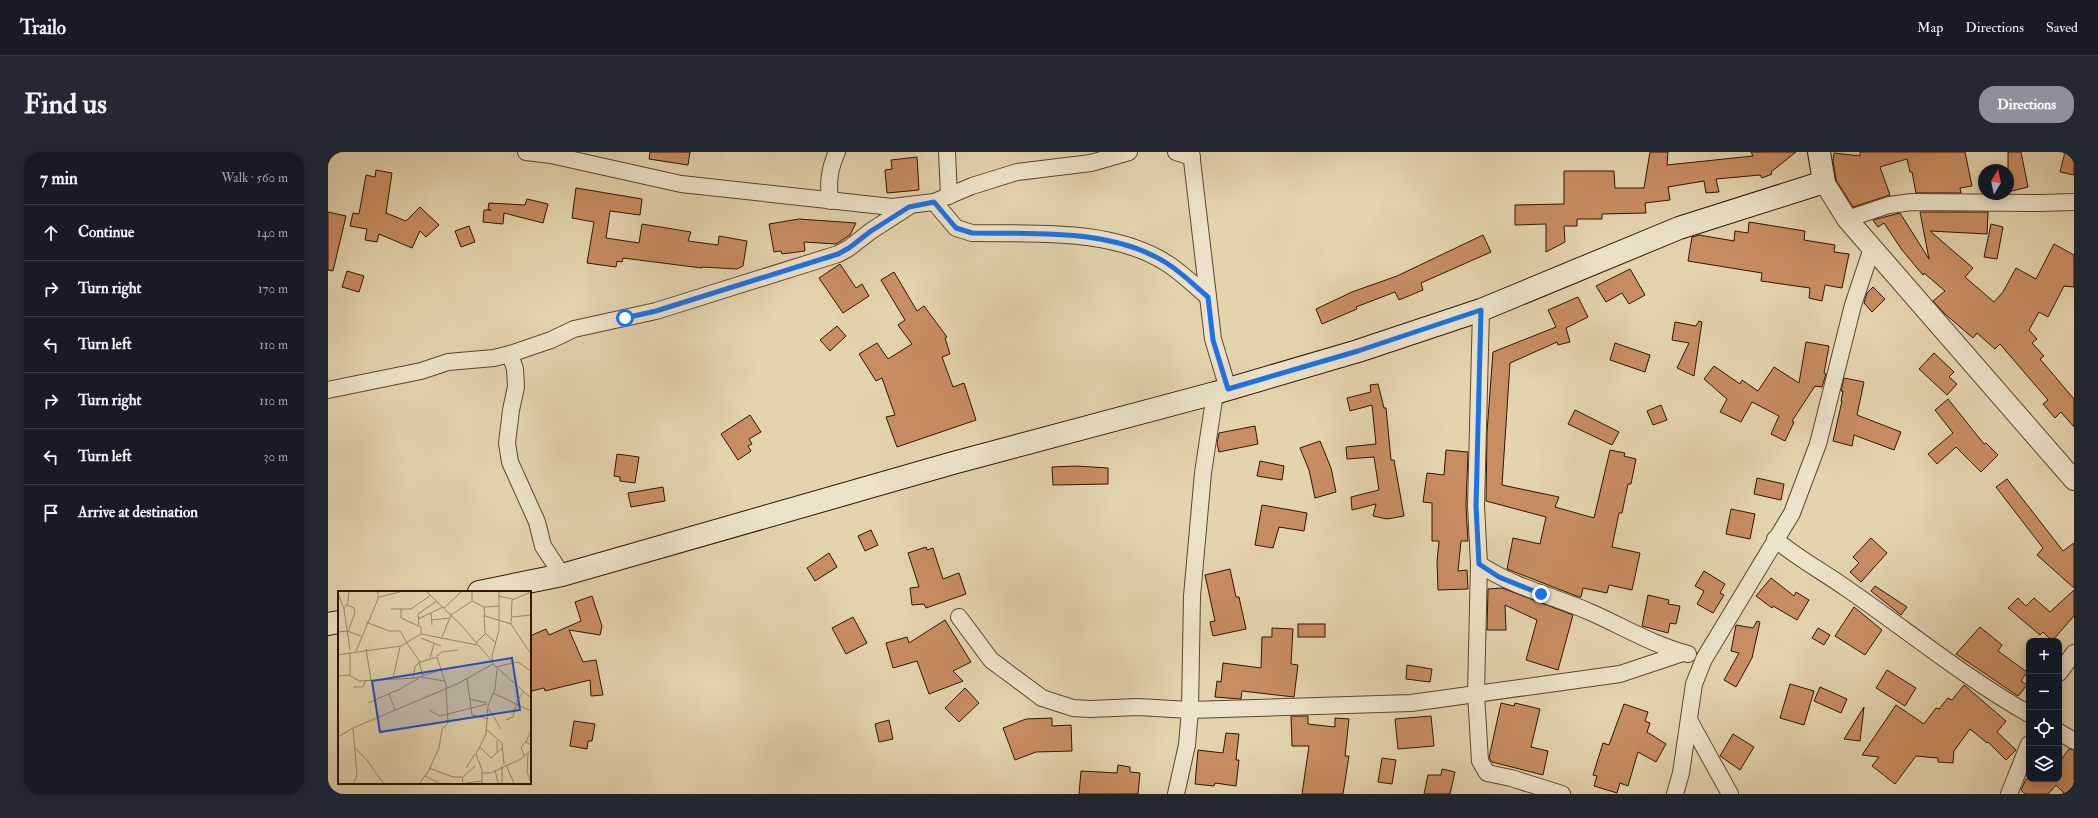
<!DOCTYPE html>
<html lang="en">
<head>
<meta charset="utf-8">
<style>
  body { margin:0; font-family:"IM FELL Double Pica",serif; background:#242831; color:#f1f3f6 }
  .controls { position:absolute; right:12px; bottom:12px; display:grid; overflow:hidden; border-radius:8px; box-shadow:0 2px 10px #0003 }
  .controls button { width:36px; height:36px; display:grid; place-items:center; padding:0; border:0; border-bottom:1px solid #363941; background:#171b24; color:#f1f3f6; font:20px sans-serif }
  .compass { position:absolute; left:1650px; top:12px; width:36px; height:36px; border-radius:50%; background:#171b24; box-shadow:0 2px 10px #0003; rotate:9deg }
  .stop { position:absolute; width:12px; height:12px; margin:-9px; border:3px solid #1a73e8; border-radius:50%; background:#fff }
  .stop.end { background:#1a73e8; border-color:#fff; box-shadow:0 1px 4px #0008 }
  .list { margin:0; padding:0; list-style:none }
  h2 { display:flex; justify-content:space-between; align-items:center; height:52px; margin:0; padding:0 16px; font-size:17px }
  h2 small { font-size:13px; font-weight:400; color:#9ea1a6 }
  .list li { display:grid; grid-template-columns:26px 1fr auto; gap:12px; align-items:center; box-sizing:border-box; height:56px; padding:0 16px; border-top:1px solid #363941 }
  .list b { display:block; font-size:15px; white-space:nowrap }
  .list em { font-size:13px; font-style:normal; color:#9ea1a6 }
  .icon { flex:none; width:22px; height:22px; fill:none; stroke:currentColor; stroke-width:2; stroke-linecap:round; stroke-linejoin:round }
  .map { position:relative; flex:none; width:1746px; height:642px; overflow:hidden; border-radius:16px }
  header { display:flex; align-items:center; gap:24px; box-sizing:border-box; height:56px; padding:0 20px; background:#171b24; border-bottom:1px solid #363941 }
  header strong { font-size:19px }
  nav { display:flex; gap:22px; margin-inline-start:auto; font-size:14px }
  .intro { display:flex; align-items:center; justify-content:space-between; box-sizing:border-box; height:96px; padding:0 24px }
  h1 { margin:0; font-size:28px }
  .button { padding:10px 18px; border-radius:16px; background:#8c9099; color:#fff; font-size:14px; font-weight:700 }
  main { display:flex; gap:24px; padding:0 24px }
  aside { flex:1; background:#171b24; border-radius:16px; box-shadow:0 2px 10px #0003 }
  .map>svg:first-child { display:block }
</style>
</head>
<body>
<header>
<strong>Trailo</strong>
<nav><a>Map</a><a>Directions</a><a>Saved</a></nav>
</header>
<div class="intro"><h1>Find us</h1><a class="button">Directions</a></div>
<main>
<aside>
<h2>7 min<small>Walk · 560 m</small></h2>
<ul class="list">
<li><svg class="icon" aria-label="ahead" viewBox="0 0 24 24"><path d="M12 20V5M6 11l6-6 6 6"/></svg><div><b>Continue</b></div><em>140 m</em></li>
<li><svg class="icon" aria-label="right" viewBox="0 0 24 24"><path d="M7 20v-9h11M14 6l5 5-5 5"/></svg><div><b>Turn right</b></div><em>170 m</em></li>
<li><svg class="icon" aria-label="left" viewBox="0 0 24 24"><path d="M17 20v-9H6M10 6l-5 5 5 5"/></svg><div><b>Turn left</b></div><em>110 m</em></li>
<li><svg class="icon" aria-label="right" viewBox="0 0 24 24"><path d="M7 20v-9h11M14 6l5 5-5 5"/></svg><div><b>Turn right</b></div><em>110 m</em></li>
<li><svg class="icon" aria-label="left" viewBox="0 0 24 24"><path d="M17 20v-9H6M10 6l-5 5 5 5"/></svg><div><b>Turn left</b></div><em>30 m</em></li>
<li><svg class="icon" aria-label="arrive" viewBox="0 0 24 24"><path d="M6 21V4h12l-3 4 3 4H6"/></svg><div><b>Arrive at destination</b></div></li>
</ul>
</aside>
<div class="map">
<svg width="1746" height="642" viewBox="0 0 1746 642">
  <rect width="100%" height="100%" fill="#e4d4ae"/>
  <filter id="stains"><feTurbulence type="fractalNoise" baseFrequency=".005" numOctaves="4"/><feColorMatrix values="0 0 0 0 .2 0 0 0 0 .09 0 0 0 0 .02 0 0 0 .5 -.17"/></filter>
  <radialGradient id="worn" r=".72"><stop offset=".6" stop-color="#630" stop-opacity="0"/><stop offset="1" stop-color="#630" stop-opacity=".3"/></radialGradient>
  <g fill="#c98d62" stroke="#2f1500">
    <path d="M322,0H362L360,13L321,7Z"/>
    <path d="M1322,0H1340L1339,13L1425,4L1423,0H1468L1443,20L1444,22L1434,26L1432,23L1388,27L1391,40L1378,41L1376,29L1340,35L1342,48L1317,51L1318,61L1274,62V67H1249V74H1236L1237,90L1218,100V72L1187,73V53L1236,52V19H1286L1287,36H1316Z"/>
    <path d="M1532,0H1637L1644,34L1632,36L1633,41H1588L1584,20H1582L1579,7L1552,15L1562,43L1525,55L1508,28L1505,9L1506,1L1532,4Z"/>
    <path d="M1680,0H1693L1700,35L1680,40Z"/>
    <path d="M1737,0H1746V23L1732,20Z"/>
    <path d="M589,5L591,38L559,41L557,18L564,17L563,8Z"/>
    <path d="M48,18L64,21L58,61L78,69L92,55L111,73L98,85L92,79L84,96L51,82L49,90L37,88L39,77L22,74L25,61L31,62L38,23L47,25Z"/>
    <path d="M248,36L314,47L312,63L282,59L278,86L311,91L314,72L363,80L360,89L390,93L391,84L419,89L415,114L409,117L374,115V116L295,106L294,110L289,109L288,115L259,111L266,70L244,66Z"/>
    <path d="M199,47L220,52L215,71L176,61L175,72L155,70L156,58H163L160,57L161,51L197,53Z"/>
    <path d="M0,60L18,64L5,119L0,118Z"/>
    <path d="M1592,60H1660L1659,82L1602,79L1645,116L1637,125L1666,150L1675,140L1688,116L1708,127L1726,92L1746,103V135L1736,134L1720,165L1711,160L1701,178L1709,187L1704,191L1716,204L1712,207L1746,247V275L1733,260L1727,266L1715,252L1720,248L1672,192L1667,197L1649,181L1645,186L1617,162L1605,149L1617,139L1596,121L1595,123L1574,98L1556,71L1550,75L1545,68L1572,61L1601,107Z"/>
    <path d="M471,67L528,71L522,83L508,92L476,90L477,99L454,102L453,99L446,100L441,72Z"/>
    <path d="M1421,70L1477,79L1476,88L1507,93L1506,100L1521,102L1514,136L1497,133L1494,149L1481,146L1482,136L1433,129L1434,121L1360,109L1364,85L1371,83L1406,89L1407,79L1420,81Z"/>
    <path d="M1663,72L1675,75L1669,107L1656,105Z"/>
    <path d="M141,74L147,90L133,95L127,79Z"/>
    <path d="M1155,83L1163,100L1093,131L1095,138L1071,148L1067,140L1028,155L1029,157L994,172L988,157L1024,140L1069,124Z"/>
    <path d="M512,112L528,136L534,132L541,144L515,161L491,126Z"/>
    <path d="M1302,117L1317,143L1301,152L1294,141L1278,150L1268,134Z"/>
    <path d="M19,119L36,124L31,140L14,135Z"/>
    <path d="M566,120L589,159L596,154L619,185L617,186L622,202L614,205L625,235L636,231L648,268L569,295L558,265L567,263L554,226L548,229L531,202L549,191L560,207L584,192L570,173L577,168L553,128Z"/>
    <path d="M1545,135L1557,147L1544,160L1536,151L1539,141Z"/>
    <path d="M1250,145L1260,165L1238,176L1242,190L1230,193L1229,190L1182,211L1174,333L1231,345L1227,355L1266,366L1282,298L1297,301L1296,304L1308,307L1303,332H1300L1294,361H1291L1284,395L1312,401L1304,438L1281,433L1279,441L1255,436L1253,445H1251L1179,417L1185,386L1212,392L1218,365L1158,349L1159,280L1165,200L1228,175L1220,158Z"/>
    <path d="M1371,169L1374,170L1366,224L1349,216L1361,191L1344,188L1347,170L1368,174Z"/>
    <path d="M509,174L518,184L502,199L492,188Z"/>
    <path d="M1478,190L1501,194L1496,221L1498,222L1494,235L1487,234L1464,269L1466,270L1457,289L1443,282L1451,264L1424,250L1413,270L1392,260L1399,247L1376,227L1386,214L1412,232L1414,228L1430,239L1446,215L1471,231Z"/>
    <path d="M1287,191L1322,203L1317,220L1282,208Z"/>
    <path d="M1606,201L1626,220L1621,225L1629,232L1619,243L1591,217Z"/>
    <path d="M1516,226L1536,230L1529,263L1573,280L1566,298L1526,283L1524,294L1505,289L1514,249H1513L1515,239H1513Z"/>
    <path d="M1050,232L1056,256H1058L1063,308H1066L1076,364L1059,367L1045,364L1048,352L1024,358L1023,345L1051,338L1046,305L1019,307L1018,295L1048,292L1044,253L1022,259L1019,246L1043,240L1042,233Z"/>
    <path d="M1620,247L1656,292L1658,291L1670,303L1653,320L1628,295L1609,312L1600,302L1625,281L1607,258Z"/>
    <path d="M1333,253L1339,268L1325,273L1319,259Z"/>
    <path d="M1247,258L1291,280L1284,293L1240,272Z"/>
    <path d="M422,263L433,280L421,287L424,292L420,294L423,299L410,308L393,282Z"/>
    <path d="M927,274L930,292L891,300L889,291L891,281Z"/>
    <path d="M992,289L1003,316L1008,340L987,346L981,318L972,296Z"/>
    <path d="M1118,298L1140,300L1138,354L1140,389H1133L1130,419L1139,418L1140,437L1110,438L1109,410L1111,389H1104V351L1095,350L1099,321L1116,323Z"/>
    <path d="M289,302L311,305L307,331L292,329V325L286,324Z"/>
    <path d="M932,309L956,314L954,328L929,324Z"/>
    <path d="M748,314L780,316V332L725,333L724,315Z"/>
    <path d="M1429,326L1456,332L1453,348L1426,342Z"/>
    <path d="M1679,327L1735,399L1746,391V436L1709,403L1715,396L1668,335Z"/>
    <path d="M335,335L337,349L303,355L300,341Z"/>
    <path d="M934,353L979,361L976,379L951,375L945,396L927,393Z"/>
    <path d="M1403,357L1427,362L1422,387L1398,382Z"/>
    <path d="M543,378L550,393L537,399L530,384Z"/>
    <path d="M1543,386L1559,401L1533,430L1522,420L1531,411L1525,405Z"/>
    <path d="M598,395L599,398L605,396L615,427L631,421L638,442L598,456L596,452L584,453L582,436L591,435L580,401Z"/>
    <path d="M501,401L509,415L487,429L479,416Z"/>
    <path d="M902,417L908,445H911L918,477L885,484L882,470L887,469L877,423Z"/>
    <path d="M1376,419L1397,432L1392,441L1396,443L1385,461L1369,452L1376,439L1367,434Z"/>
    <path d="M1443,426L1466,444L1468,440L1481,448L1469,468L1445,454L1444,456L1428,444Z"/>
    <path d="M1547,434L1579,455L1573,463L1543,439Z"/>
    <path d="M1160,437L1174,436L1245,463L1230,518L1198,508L1209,468L1177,453L1178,478H1159Z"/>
    <path d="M1746,438V464L1724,489L1715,480L1712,483L1680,456L1690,446L1698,454L1706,446L1722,460Z"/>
    <path d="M1320,443L1341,448L1340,452L1352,454L1348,472L1342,471L1340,481L1314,474Z"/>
    <path d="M264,444L274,474L272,483L241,478L255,510L268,508L275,543L263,544L262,528L217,539L216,536L204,539L202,529V484L218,477L221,483L253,469L247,450Z"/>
    <path d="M1526,455L1554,478L1537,503L1507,484Z"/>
    <path d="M525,465L539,491L518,502L504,476Z"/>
    <path d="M617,468L643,510L625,519L635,529L601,542L589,509L565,516L558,491L579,485L581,491Z"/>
    <path d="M1429,469L1432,470L1424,506L1408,535L1396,528L1411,501L1403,499L1408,473L1425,476Z"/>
    <rect x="970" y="472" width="27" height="13"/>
    <path d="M1652,475L1674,493L1670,499L1699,520L1693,529L1699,533L1690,544L1628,502Z"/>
    <path d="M944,476L965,477L963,512L970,513L966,545L914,539L913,547L887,545L889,529L893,530L895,511L933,516L934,485H944Z"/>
    <path d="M1490,476L1502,483L1496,493L1484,486Z"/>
    <path d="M1079,513L1104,517L1102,530L1078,527Z"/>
    <path d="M1559,518L1588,536L1577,554L1548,536Z"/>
    <path d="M1462,532L1486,539L1476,573L1452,566Z"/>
    <path d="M1636,533L1678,569L1669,580L1688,598L1678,608L1660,590L1659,591L1642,577L1626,599L1625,611L1610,610V606L1588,604L1567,632L1544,614L1551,605L1534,603L1568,553L1596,572L1608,556L1611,557L1620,546L1624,548Z"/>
    <path d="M1492,535L1519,547L1513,561L1486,549Z"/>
    <path d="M637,536L651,551L631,570L617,556Z"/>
    <path d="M1173,551L1186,554L1187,551L1212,557L1203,595L1220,599L1215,623L1164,610L1161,606Z"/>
    <path d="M1296,552L1320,560L1317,569L1322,571L1319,580L1338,592L1328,610L1310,600L1300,634L1292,631L1289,641L1266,634L1269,624L1265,623L1275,591L1281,593Z"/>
    <path d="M1536,555L1532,589L1516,587Z"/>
    <path d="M963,564H980V572L1007,575V566L1021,567L1017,604H1021L1015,642H974L981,594H964Z"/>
    <path d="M1103,564L1106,594L1070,597L1067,567Z"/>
    <path d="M724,566V574L743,573L744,599L708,600L687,608L675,576L698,567Z"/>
    <path d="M561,568L565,587L551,590L547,572Z"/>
    <path d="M246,569L267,572L264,589H260L259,597L242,594Z"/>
    <path d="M898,581L911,582L908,608H911L908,634L887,631L886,634L867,632L870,598L895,601Z"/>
    <path d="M1405,582L1426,595L1412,618L1392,604Z"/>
    <path d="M1741,597L1746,598V642H1737L1728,633L1720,642H1697L1693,638L1698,627H1731V610Z"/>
    <path d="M1054,606L1068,608L1064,632L1050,630Z"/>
    <path d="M790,613L802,615V620L812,621L810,642H751L753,619L789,621Z"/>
    <path d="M1114,617L1127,620L1122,642H1096L1100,623H1113Z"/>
  </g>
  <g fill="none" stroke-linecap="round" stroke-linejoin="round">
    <defs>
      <g id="minor">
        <path d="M198,0L223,3L353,32L564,55L606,50L644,34L689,20L763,11L801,0"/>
        <path d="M619,0L621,44"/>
        <path d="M848,0L864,5"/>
        <path d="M863,0L885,187L900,237"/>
        <path d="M502,49C500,31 501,17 509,0"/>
        <path d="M606,50L628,76L644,81C706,82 785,76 840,112C854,121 867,134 880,145"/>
        <path d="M1519,67L1561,53L1584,50L1711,51L1746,50"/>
        <path d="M1153,158L1148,354L1151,412L1148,542L1152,609L1159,621L1183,626L1234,642"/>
        <path d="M182,202L187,217L188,235L183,258L179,291L182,310L209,370L215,394L234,423"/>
        <path d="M0,238L93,219L120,210L166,206L182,202L223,188L246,177L328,159L510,102L521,96L543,79L580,55"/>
        <path d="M1447,387C1469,406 1494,419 1518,436C1579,478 1636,525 1701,562"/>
        <path d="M1151,412C1187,436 1223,443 1262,460C1294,474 1325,493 1360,502"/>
        <path d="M631,465L663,508L714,546L745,556L762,557L810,555L862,558L1083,551L1292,522L1355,501"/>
        <path d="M1731,521L1746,501"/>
        <path d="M1361,568L1402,642"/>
        <path d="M1731,580L1746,589"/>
        <path d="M848,642L859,593L862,558L864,444L875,321L887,241"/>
        <path d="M1347,642L1353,621L1366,532L1376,507L1464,361L1490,292L1525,153L1544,96"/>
        <path d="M1681,642L1701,592"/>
      </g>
      <path id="tertiary" d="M1496,30L1519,67L1746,328"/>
      <g id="secondary">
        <path d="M151,440L234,423L290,407L625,311L887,241L1030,199L1153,158L1351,76L1496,30L1491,0"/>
        <path d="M0,472L11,470"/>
      </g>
    </defs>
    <use href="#minor" stroke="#5c452c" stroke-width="18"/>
    <use href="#tertiary" stroke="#5c452c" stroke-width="22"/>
    <use href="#secondary" stroke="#2f1500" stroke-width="24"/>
    <use href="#minor" stroke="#ede3ca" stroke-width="16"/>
    <use href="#tertiary" stroke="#ede3ca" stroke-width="20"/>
    <use href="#secondary" stroke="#ede3ca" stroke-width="22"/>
  </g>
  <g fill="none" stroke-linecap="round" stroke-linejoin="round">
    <path stroke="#1a73e8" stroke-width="5" d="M297,166L328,159L510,102L521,96L543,79L581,55L606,50L628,76L644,81C706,82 785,76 840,112C854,121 867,134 880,145L885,188L900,237L1030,199L1153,158L1148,354L1151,412L1171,425L1213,442"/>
  </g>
  <g transform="translate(10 439)">
    <rect width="193" height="193" fill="#e4d4ae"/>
    <path fill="none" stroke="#9c8868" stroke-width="1" d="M89,1L123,34L154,70M0,2L6,18L12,59M160,5L175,8M41,6L62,1M134,10L146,16L161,15M9,14L16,17L17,21L10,41M146,16L147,25L173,33L193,63M106,17L123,1M6,18L10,11L11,1M53,18H73L93,4M63,18V27L83,36V43M93,22L94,34M146,24L147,42L158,52M174,26L193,24M80,28L105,16M94,29L111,27M28,31L51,40H62L69,52M173,33L174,9L193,1M81,34L80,23L99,10M0,41L9,40L23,45M104,46L113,24L134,10V1M83,47L103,55M69,52L82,71L99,66L109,97M138,52L147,43M28,58L33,89M18,60L40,8V1M0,64L12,62M99,65L104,61L120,59M92,67L96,53M81,71L85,85M155,73L193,107M157,76L180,71L193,80M11,84L21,90L78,87L103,79M0,85L12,84V62L63,55L83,43L139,54M83,86L106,90M55,87L62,56M75,87L77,76L81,71M129,88L134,124L150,128M15,96H25L28,89M155,102L193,120M51,103L57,119M132,108L149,112M30,112L62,98L81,87M151,118L163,138M91,119L102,125L149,113M168,129L175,126L179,110L186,100M15,137L19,184L16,192M149,139L164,152L166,174M193,139L188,151L193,154M0,146L15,137L119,93L155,73L154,65L161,39V1M159,149V162M142,156L153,167L164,157M17,157L29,169L45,192M190,162L189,181L192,189M186,165L183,156L188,151M168,174L176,192M91,177L115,186H124L125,192M128,177L137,163M157,179L160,192M144,182H153L183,168L193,159M87,185L101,192M124,187L137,175M82,192L91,179L101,157L104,138L110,132L108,98M128,192L144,190M144,192V179L138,163L148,143L150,115L157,98L159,78M164,192V175"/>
    <path fill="#1d4ed8" fill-opacity="0.15" stroke="#1d4ed8" stroke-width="2" d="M174,67L182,119L42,141L34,90Z"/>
    <rect width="193" height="193" fill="none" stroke="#2f1500" stroke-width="2"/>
  </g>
  <rect width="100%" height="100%" filter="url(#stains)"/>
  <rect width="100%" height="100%" fill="url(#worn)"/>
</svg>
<div class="controls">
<button>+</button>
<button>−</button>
<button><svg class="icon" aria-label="locate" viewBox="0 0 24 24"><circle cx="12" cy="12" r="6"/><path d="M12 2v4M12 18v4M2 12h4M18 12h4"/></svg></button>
<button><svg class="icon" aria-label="layers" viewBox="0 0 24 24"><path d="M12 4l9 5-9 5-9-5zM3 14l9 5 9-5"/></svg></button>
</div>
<svg class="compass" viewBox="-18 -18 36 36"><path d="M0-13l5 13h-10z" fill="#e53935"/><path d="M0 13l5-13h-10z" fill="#9ea1a6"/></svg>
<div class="stop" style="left:297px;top:166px"></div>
<div class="stop end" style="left:1213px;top:442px"></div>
</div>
</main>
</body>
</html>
